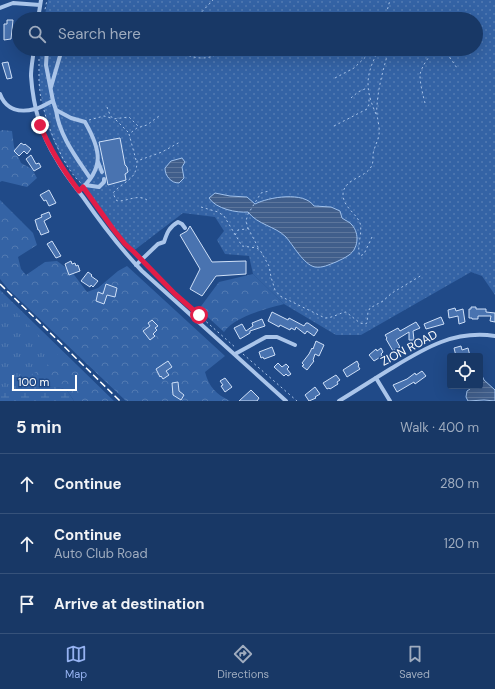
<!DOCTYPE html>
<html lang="en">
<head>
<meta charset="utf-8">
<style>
  body { margin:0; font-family:"DM Sans",sans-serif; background:#25436f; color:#f1f3f6 }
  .controls { position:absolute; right:12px; bottom:12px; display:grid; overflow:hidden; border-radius:4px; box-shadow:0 4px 16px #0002 }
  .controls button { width:36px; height:36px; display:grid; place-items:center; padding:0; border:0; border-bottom:1px solid #36527a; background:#183866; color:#f1f3f6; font:20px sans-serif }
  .scale { position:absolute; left:12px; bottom:10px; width:65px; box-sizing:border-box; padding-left:4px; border:2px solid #fff; border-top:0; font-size:11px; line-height:14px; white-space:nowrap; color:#fff; -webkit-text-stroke:3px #204a88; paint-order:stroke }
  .stop { position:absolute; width:12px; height:12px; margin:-9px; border:3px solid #e11d48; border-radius:50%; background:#fff }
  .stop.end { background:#e11d48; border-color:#fff; box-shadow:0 1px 4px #0008 }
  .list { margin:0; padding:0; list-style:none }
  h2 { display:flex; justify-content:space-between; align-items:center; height:52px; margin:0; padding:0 16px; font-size:17px }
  h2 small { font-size:13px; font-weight:400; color:#9facbf }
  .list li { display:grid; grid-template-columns:26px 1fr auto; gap:12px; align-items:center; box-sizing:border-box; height:60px; padding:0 16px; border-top:1px solid #36527a }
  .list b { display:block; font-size:15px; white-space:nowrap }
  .list p { margin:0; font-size:13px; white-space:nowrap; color:#9facbf }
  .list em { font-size:13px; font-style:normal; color:#9facbf }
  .icon { flex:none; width:22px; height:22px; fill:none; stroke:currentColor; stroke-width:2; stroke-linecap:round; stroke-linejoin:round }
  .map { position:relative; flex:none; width:495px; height:401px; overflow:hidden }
  .search { position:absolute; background:#183866; box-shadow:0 4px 16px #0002; left:12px; right:12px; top:12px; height:44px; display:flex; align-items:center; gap:10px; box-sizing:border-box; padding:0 14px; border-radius:22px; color:#9facbf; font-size:15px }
  .sheet { height:232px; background:#183866 }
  nav { display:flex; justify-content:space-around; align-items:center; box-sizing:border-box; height:56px; border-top:1px solid #36527a; background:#183866; font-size:11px; color:#9facbf }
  nav a { display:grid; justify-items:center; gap:2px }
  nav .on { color:#95b2f1 }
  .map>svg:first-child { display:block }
</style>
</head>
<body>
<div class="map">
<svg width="495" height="401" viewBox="0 0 495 401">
  <defs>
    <pattern id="grass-dots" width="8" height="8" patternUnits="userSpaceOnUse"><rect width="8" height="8" fill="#3463a5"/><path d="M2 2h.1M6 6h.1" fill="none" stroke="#527ab2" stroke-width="1.8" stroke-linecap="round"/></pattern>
    <pattern id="forest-crowns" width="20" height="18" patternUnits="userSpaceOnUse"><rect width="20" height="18" fill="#3463a5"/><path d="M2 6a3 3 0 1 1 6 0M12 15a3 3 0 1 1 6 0" fill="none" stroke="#527ab2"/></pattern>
    <pattern id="wetland-marsh" width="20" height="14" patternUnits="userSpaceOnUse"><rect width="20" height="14" fill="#3463a5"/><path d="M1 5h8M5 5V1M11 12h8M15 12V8" fill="none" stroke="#527ab2"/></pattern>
    <pattern id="park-tufts" width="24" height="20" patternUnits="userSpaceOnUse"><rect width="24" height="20" fill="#3463a5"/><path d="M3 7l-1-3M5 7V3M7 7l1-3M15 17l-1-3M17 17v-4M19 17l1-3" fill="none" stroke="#527ab2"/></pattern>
    <pattern id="water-rules" width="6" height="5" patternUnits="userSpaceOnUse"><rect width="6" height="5" fill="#405e8b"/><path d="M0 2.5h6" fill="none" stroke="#5d769c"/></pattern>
  </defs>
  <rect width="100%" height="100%" fill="#204a88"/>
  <path fill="url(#grass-dots)" d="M48,0H495V295L482,276L471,272L361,335H336L284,304L253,274L249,256L225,254L217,240L224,231L215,217L183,213L132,252L62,159L47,126L39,86L40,49H476V19H44Z"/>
  <g fill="url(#forest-crowns)">
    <path d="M2,130L12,131L14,147L21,163L32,169L37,178L27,187L2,181L0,182V131Z"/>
    <path d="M0,200L33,233L37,245L18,257L21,269L26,275L45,262L57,261L72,272L87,292L98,288L118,271L127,266L225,356L205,372C209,387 216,394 230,401H126L8,289L0,279Z"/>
    <path d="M253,274L284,304C266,309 235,316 224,332L199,309L219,282Z"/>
    <path d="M0,290L114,401H74C72,398 69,393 66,390C58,385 43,388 33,386L22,373L0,334Z"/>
  </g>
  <path fill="url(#wetland-marsh)" d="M0,334L22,373L33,386C43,388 58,385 66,390C69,393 72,398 74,401H0Z"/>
  <path fill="url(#park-tufts)" d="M0,296L60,357L0,394Z"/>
  <g fill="url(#water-rules)" stroke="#9ec0ec">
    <path d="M182,158L185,162L182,167L184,178L179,183C171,183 165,176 165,168L171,161Z"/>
    <path d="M215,193L230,196L247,197L255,204C269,197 304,191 314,206L331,207L340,211L342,218C346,221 350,222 352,225C360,234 358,249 349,255C345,258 340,260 336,262C328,265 323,268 315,267C304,265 293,245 286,237C275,226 258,225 248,212C237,213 216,209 209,198Z"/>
    <path d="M480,371L484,380L495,390V401L484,400L468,401L466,397L467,391L470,389L471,386H480Z"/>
  </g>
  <g fill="#4973b0" stroke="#cfe0f8">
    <path d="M7,20H13L11,39L4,40V24H7Z"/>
    <path d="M8,62L12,78L7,79L2,63Z"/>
    <path d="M120,138L125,165L127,167L128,172L125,174L126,180L108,185L99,142Z"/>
    <path d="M21,143L24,145L25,144L31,149L27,154L24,151L19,156L14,151Z"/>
    <path d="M31,155L36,164L39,163L41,167L34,171L26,159Z"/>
    <path d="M49,190L56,203L49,206L46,200L44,201L40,195Z"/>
    <path d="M49,212L51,217L44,221L49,232L41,235L39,230H38L35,220L42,217L41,215Z"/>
    <path d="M190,226L212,262L246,261V274L216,276L202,296L190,289L200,269L180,235L187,231Z"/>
    <path d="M52,241L61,256L56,258L47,244Z"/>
    <path d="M71,261L72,264L75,263L76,266L78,265L80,271L69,275L65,264Z"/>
    <path d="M88,272L92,275L91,276L98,281L93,287L91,285L90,287L81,281Z"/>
    <path d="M106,284L117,288L115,297L107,295L104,304L96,301L98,292L103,294Z"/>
    <path d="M471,307H476V309H486V312L495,313V322L490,321L491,316H478V319H472V318H469V309H471Z"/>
    <path d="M455,308L456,311L463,309L465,322L459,324L458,316L449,318L448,310Z"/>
    <path d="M272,312L288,320L289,318L304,326L306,323H308L318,330L314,336L307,331L305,334L296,327L295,330L291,328L290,330L280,325L279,327L268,321Z"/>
    <path d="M441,317L444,324L426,329L424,324Z"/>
    <path d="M262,319L265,326L250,331V333L240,339L234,328L242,324L246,331L253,326L252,323Z"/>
    <path d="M152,320L158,326L155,328L157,330L153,334L155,336L150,340L143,331L150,326L148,323Z"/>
    <path d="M416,322L420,328L413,331L414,340H409V332L396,340L400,347L393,351L386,339L387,338L385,335L398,328L400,331Z"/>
    <path d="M316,341L324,345L319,356L315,354L313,360L314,361L307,370L302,366L304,365L302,363L309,354L312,348L313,349Z"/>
    <path d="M461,346L462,350L468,348L470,356H456L454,348Z"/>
    <path d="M272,347L275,355L264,359L263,357L261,358L259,352Z"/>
    <path d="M381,348L383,352L381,354L382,356L374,361L369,355L376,349L377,351Z"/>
    <path d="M168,361L172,367L166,371L169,375L163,379L161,376L160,377L156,369Z"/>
    <path d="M357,361L359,365L358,366L360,369L347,377L343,370Z"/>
    <path d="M278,363L282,367L286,364L289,367L287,369L291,374L288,376L286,374L284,376L274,367Z"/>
    <path d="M422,371L426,376L415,384L414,382L397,392L393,385L407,379L415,373L416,375Z"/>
    <path d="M336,375L340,380L337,382L338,384L330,389L329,388L327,389L323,383Z"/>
    <path d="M225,378L232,387L225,392L221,386L223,385L220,381Z"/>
    <path d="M178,382L179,391L184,395L181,400L173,395L172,383Z"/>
    <path d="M315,387L320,394L315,397L316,398L309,401L305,395Z"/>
    <path d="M251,390L259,398L257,401H239Z"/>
  </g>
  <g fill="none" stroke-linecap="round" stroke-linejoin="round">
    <g stroke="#aac5ea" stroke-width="1" stroke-dasharray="2 3" stroke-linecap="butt">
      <path d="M43,19L47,0"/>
      <path d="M195,19L213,0"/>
      <path d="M387,19V11L390,0"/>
      <path d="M39,49V82L41,101"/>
      <path d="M182,49L185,54C198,60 213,60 223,49"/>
      <path d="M444,49L457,68"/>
      <path d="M335,78L354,68L374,49"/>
      <path d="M351,98L358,92L367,88"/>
      <path d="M425,103C423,95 420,84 420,75C421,67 430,54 437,49"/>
      <path d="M107,107L110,115L113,119L129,117L139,127"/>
      <path d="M44,110C49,130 65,170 81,183"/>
      <path d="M376,114C364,87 366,74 379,49"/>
      <path d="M89,120L104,116L111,118"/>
      <path d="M116,120L129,133"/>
      <path d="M334,126L367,109L369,104V99"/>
      <path d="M136,160L129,134L137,128L147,125L159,116"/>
      <path d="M86,191L113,229L125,244L139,256"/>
      <path d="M147,200C138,194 128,201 118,201L116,200L113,193C124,180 137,181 137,161L162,152L180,142"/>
      <path d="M201,207L218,212L224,216L242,246L257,248L260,250L269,266L271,277L275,290L280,296L325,318C333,318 339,313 346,312L360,323L365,324L367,323L368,312L370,308L383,301L392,293L422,275"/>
      <path d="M248,228L259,249"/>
      <path d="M235,235L238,230L246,229L248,228L246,221L248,214L261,193L269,191"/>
      <path d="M372,237L364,254L360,256C356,249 363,232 360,223C356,213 343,207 343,194C344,178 367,178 372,165C374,160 372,155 374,150C377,140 380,138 379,127C378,119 376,113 377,106C378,87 384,67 389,49"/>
      <path d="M145,263L175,294L236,348"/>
      <path d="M243,354L297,401"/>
    </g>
    <g stroke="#aac5ea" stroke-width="4">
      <path d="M0,8L13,3L40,5"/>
      <path d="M38,19L41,0"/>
      <path d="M34,49C33,58 31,67 31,76C33,105 41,135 57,160C64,173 74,185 83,197C101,223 120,248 142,271L286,401"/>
      <path d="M47,49L46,65L53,101L56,110L71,118L85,122C101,150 105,168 79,191"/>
      <path d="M51,87L62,49"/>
      <path d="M0,94C6,110 20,113 35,109C41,108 47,103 53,101"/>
      <path d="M56,110C59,135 76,157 90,178"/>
      <path d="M98,162L102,172"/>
      <path d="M85,185L99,187L104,182V179"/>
      <path d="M136,265L158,244L164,242C167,233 169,227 178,222L182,224L185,228"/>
      <path d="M235,354L266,337H277L295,345"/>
      <path d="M376,378L390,401"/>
      <path d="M339,401C357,390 374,379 392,368C425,348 454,330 495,336"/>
    </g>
    <path stroke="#fff" stroke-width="1.5" stroke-dasharray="7 3" stroke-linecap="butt" d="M0,284L120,401"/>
  </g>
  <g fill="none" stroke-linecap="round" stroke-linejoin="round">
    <path stroke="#e11d48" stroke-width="5" d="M40,125C50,150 63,170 79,191L83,187L113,229L125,244L134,252L175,294L199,315"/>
  </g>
  <g text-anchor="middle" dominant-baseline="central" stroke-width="3" stroke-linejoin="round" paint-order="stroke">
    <g font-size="12" fill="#fff" stroke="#204a88">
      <text transform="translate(409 348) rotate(-28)">ZION ROAD</text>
    </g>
  </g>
</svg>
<div class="controls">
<button><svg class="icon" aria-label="locate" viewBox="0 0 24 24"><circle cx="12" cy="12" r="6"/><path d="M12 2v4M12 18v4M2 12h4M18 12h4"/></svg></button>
</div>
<div class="scale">100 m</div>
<div class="stop" style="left:199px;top:315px"></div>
<div class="stop end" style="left:40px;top:125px"></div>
<div class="search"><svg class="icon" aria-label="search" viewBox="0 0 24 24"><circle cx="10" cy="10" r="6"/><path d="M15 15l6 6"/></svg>Search here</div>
</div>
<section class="sheet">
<h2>5 min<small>Walk · 400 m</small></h2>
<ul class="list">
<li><svg class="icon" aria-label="ahead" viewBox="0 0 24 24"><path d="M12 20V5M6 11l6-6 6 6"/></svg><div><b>Continue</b></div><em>280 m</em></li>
<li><svg class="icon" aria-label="ahead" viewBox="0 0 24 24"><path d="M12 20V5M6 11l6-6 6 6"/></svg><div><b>Continue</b><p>Auto Club Road</p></div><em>120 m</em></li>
<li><svg class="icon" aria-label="arrive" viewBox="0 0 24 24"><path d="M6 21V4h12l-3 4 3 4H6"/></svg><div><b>Arrive at destination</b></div></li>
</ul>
</section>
<nav>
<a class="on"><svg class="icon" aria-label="map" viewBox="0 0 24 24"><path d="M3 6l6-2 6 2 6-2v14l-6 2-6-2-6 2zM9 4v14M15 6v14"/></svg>Map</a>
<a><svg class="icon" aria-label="directions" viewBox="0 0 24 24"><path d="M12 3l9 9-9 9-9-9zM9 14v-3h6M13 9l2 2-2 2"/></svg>Directions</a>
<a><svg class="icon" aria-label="saved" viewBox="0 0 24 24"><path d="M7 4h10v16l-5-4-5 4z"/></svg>Saved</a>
</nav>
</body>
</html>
